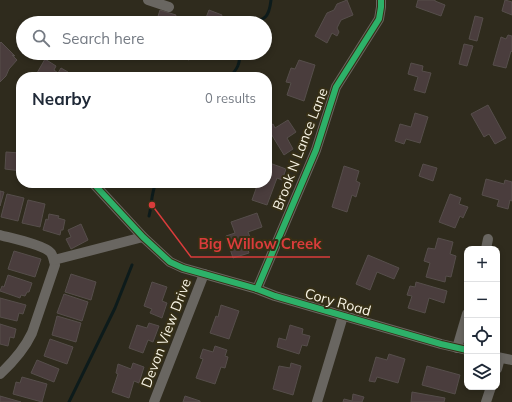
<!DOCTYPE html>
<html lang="en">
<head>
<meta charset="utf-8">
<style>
  body { margin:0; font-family:Mulish,sans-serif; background:#f6f6f7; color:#1f2937 }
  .controls { position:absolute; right:12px; bottom:12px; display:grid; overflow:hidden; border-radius:8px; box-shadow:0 2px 6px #0003 }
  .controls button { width:36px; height:36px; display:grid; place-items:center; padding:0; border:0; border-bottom:1px solid #e0e1e3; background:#fff; color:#1f2937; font:20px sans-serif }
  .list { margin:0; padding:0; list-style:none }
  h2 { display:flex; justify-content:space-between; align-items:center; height:52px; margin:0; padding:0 16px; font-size:17px }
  h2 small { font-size:13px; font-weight:400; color:#747a83 }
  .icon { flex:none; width:22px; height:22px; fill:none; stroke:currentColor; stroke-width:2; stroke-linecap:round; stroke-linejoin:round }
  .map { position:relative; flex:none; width:512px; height:402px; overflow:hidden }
  .search { position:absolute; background:#fff; box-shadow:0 2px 6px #0003; left:16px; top:16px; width:256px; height:44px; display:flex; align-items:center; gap:10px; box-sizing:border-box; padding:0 14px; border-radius:22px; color:#747a83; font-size:15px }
  .panel { position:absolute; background:#fff; box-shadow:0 2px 6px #0003; left:16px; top:72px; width:256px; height:116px; border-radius:16px }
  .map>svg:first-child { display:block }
</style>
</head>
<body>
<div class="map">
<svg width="512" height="402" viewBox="0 0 512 402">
  <rect width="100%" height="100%" fill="#2f2b1d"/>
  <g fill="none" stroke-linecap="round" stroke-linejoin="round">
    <g stroke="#0d1b1b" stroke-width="3">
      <path d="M248,23C265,20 269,18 271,0"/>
      <path d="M230,77C237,69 241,63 239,53"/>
      <path d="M149,216C152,205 151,193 156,183"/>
      <path d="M69,402L115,308L132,265"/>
    </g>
  </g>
  <g fill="#4a3d3d" stroke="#564e4b">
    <path d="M347,0L353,15L341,20L337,28L339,32L337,36L332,33L327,43L315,36L327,13L334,10L337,4Z"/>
    <path d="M418,0H435V1L445,5L441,16L416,7Z"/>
    <path d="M505,0L512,2V15L502,11Z"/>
    <path d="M160,10L176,15L173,23H156Z"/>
    <path d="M209,10L222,15L219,23H204Z"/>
    <path d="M475,16L483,18L477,41L469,39Z"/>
    <path d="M508,35L512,36V52L511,51L506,68L493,65L501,37L506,39Z"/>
    <path d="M1,42L15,56L12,55L17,60L9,69L6,76L0,82V43Z"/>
    <path d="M464,44L473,46L467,66L459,64Z"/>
    <path d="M168,53H191L189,60Z"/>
    <path d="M45,59L56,66L54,70L58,73L61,68L68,72L65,77H44L37,73Z"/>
    <path d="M299,60L315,65L304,101L287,95L291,83L286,82L291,68L295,69Z"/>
    <path d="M411,63L423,66L422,71L431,73L425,93L414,90L418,77L408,74Z"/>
    <path d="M488,105L506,138L495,144L489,134L484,137L471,114Z"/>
    <path d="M415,113L428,117L420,143L406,139L404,144L395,141L400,124L411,127Z"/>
    <path d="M288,120L296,132L287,138L293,149L284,155L267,127L273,124L275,128Z"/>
    <path d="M6,152L20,153L19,155L21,156V171L5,169Z"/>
    <path d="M267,162L286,169L282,180L277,178L267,205L252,200L258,183H267Z"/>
    <path d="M423,164L437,168L433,181L419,176Z"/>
    <path d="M344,166L359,171L356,181L360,183L356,197L352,195L347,212L332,207Z"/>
    <path d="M486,179L504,184L505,180L512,182V201L510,200L508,209L497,206L499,200L482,195Z"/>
    <path d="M0,191L4,192L0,206Z"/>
    <path d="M7,194L24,198L18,221L1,217Z"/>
    <path d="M450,194L461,198L459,204L468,207L463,218L460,216L455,228L439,222Z"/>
    <path d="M28,200L45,204L40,227L22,223Z"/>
    <path d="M257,213L262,227L248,232L252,242L246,244L249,253L233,258L226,236L235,233L231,222Z"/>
    <path d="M49,214L59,216L58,218L65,220L63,230H61L60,235L43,230L46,219L48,220Z"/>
    <path d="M81,224L88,240L71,249L66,239L71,237L68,230Z"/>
    <path d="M438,238L453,242L450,254L456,256L451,277L446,276L445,282L426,277L430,263L424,261L428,248L435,249Z"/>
    <path d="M14,251L41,259L35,277L8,269Z"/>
    <path d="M368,255L399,268L394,279L377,272L370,290L356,284Z"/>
    <path d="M71,274L96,282L91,300L65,292Z"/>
    <path d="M8,275L32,283L29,292H27L25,296L21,295L20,298L0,291L2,286L4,287Z"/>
    <path d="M152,282L167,287L162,301L167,303L162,318L150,313L152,309L144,306Z"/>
    <path d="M416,282L447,291L444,303L429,298L425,313L408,308L412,296L407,295L410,286L415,287Z"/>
    <path d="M64,294L88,302L82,321L57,313Z"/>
    <path d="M0,298L26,305L23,314L19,313L17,321L0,317Z"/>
    <path d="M221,305L239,311L229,339L210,333L216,316L218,317Z"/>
    <path d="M57,316L81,323L76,342L52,335Z"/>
    <path d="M149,323L159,326L153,342L148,340L143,353L129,348L137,325L147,328Z"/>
    <path d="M0,324L16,329L14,338L10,337L8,346L0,344Z"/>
    <path d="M290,325L303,329L302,334L310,336L307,346L302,345L299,354L277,347L279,338L286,340Z"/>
    <path d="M50,339L73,347L67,364L44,356Z"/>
    <path d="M215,346L227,350L225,356L228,357L225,368L221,367L215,384L196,378L203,359L200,358L203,349L213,352Z"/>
    <path d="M389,354L405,359L398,383L377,377L375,382L369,381L376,357L387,360Z"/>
    <path d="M37,360L59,369L54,382L31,373Z"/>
    <path d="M133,363L144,367L139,383L134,381L129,398L112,392L118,374L116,373L118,364L131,369Z"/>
    <path d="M291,363L301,366L293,395L273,389L279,366L290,368Z"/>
    <path d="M427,366L460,375L455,394L422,385Z"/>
    <path d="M22,377L47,384L42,402L13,394L16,382L20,383Z"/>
    <path d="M412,392L445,398L444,402H411Z"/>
    <path d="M353,394L364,397L362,402H343L344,399L352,401Z"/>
    <path d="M0,396L21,402H0Z"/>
    <path d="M185,396L200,401V402H183Z"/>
  </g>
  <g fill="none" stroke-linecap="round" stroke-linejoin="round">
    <g stroke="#696661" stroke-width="10">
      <path d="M148,0L169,7"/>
      <path d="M93,183L143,237L170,262L183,268L257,289L275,296L441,344L467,350"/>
      <path d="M0,235C10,238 45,245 51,253C53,256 54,261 55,265L32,333C24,350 13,362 0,374"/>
      <path d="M486,249L488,239"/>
      <path d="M54,260L143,237"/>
      <path d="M257,289L316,150L336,87L379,19L381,7V0"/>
      <path d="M457,348L467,314"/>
      <path d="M497,357L512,360"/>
      <path d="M497,369L500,358"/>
      <path d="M154,402L204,274"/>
      <path d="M317,402L343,316"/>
      <path d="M486,402L491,387"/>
    </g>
    <defs>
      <g id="cycleway">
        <path d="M93,183L143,237L170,262L183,268L257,289L275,296L441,344L467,350"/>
        <path d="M257,289L316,150L336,87L379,19L381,7V0"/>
      </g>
    </defs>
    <use href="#cycleway" stroke="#362f16" stroke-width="8"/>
    <use href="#cycleway" stroke="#2db169" stroke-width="6"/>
  </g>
  <g text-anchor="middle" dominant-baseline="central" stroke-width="4" stroke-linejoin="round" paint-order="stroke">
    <g font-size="14" fill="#f9f5e6" stroke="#362f16">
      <text transform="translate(300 149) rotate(-69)">Brook N Lance Lane</text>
      <text transform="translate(338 302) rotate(16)">Cory Road</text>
      <text transform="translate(166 333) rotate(-69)">Devon View Drive</text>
    </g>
  </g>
  <path fill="none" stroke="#da3c3b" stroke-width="1.5" d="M152 205L191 257H330"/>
  <circle fill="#da3c3b" stroke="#362f16" stroke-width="1.5" cx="152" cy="205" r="4"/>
  <g font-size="15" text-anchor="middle" font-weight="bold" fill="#da3c3b" stroke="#362f16" stroke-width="4" stroke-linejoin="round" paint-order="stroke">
    <text x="260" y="249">Big Willow Creek</text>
  </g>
</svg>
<div class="controls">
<button>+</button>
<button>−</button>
<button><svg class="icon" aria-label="locate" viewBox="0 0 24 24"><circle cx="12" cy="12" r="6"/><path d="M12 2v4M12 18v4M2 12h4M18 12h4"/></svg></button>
<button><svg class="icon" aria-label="layers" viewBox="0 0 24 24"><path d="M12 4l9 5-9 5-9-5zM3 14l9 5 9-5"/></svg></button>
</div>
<div class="search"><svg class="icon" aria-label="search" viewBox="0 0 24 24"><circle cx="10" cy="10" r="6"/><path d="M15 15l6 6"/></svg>Search here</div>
<section class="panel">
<h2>Nearby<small>0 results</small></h2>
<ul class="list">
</ul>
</section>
</div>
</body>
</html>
